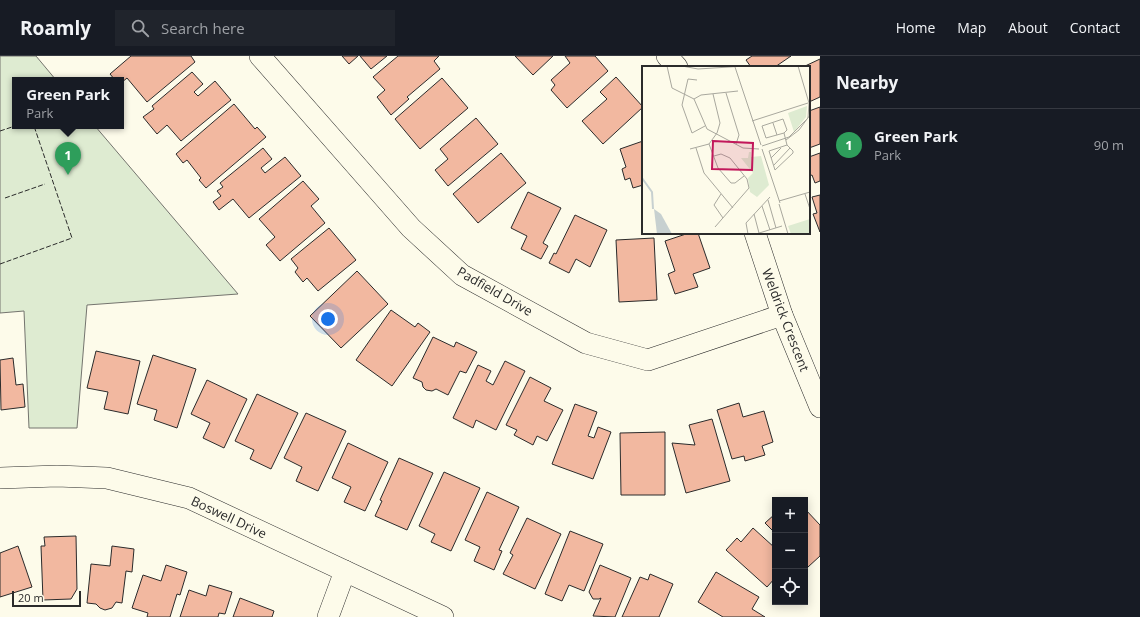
<!DOCTYPE html>
<html lang="en">
<head>
<meta charset="utf-8">
<style>
  body { margin:0; font-family:"Open Sans",sans-serif; background:#20242c; color:#f1f3f6 }
  .controls { position:absolute; right:12px; bottom:12px; display:grid; overflow:hidden; border-radius:0px; box-shadow:0 2px 10px #0003 }
  .controls button { width:36px; height:36px; display:grid; place-items:center; padding:0; border:0; border-bottom:1px solid #363941; background:#171b24; color:#f1f3f6; font:20px sans-serif }
  .scale { position:absolute; left:12px; bottom:10px; width:69px; box-sizing:border-box; padding-left:4px; border:2px solid #2b2b2b; border-top:0; font-size:11px; line-height:14px; white-space:nowrap; color:#2b2b2b; -webkit-text-stroke:3px #fdfbea; paint-order:stroke }
  .you { position:absolute; left:328px; top:263px; width:14px; height:14px; margin:-10px; border:3px solid #fff; border-radius:50%; background:#1a73e8; box-shadow:0 0 0 6px #1a73e833 }
  .badge { display:grid; place-items:center; width:26px; height:26px; border-radius:50%; background:#0b8043; color:#fff; font-size:13px; font-weight:700 }
  .pin { position:absolute; translate:-50% -33px; filter:drop-shadow(0 1px 2px #0008) }
  .pin::after { content:''; position:absolute; top:21px; width:14px; height:12px; background:inherit; clip-path:polygon(0 0,100% 0,50% 100%) }
  .popup { position:absolute; left:12px; top:21px; width:112px; height:52px; box-sizing:border-box; display:grid; place-content:center; border-radius:0px; background:#171b24; filter:drop-shadow(0 1px 3px #0005); font-size:13px; white-space:nowrap; color:#9ea1a6 }
  .popup b { font-size:15px; color:#f1f3f6 }
  .popup::after { content:''; position:absolute; left:50%; top:100%; margin-left:-8px; border:8px solid transparent; border-top-color:#171b24 }
  .list { margin:0; padding:0; list-style:none }
  h2 { display:flex; justify-content:space-between; align-items:center; height:52px; margin:0; padding:0 16px; font-size:17px }
  h2 small { font-size:13px; font-weight:400; color:#9ea1a6 }
  .list li { display:grid; grid-template-columns:26px 1fr auto; gap:12px; align-items:center; box-sizing:border-box; height:72px; padding:0 16px; border-top:1px solid #363941 }
  .list b { display:block; font-size:15px; white-space:nowrap }
  .list p { margin:0; font-size:13px; white-space:nowrap; color:#9ea1a6 }
  .list em { font-size:13px; font-style:normal; color:#9ea1a6 }
  .icon { flex:none; width:22px; height:22px; fill:none; stroke:currentColor; stroke-width:2; stroke-linecap:round; stroke-linejoin:round }
  .map { position:relative; flex:none; width:820px; height:561px; overflow:hidden }
  header { display:flex; align-items:center; gap:24px; box-sizing:border-box; height:56px; padding:0 20px; background:#171b24; border-bottom:1px solid #363941 }
  header strong { font-size:19px }
  nav { display:flex; gap:22px; margin-inline-start:auto; font-size:14px }
  .search { width:280px; height:36px; background:#20242c; display:flex; align-items:center; gap:10px; box-sizing:border-box; padding:0 14px; border-radius:0px; color:#9ea1a6; font-size:15px }
  main { display:flex }
  aside { flex:1; background:#171b24 }
  .map>svg:first-child { display:block }
</style>
</head>
<body>
<header>
<strong>Roamly</strong>
<div class="search"><svg class="icon" aria-label="search" viewBox="0 0 24 24"><circle cx="10" cy="10" r="6"/><path d="M15 15l6 6"/></svg>Search here</div>
<nav><a>Home</a><a>Map</a><a>About</a><a>Contact</a></nav>
</header>
<main>
<div class="map">
<svg width="820" height="561" viewBox="0 0 820 561">
  <rect width="100%" height="100%" fill="#fdfbea"/>
  <path fill="#deebd1" stroke="#74746e" d="M0,0H36L56,24H15V70H95L238,238L87,249L77,372H29L24,255L0,257Z"/>
  <g fill="#f2b8a0" stroke="#2b2b2b">
    <path d="M131,0H191L195,6L147,46L127,22L121,27V24H115L110,18Z"/>
    <path d="M342,0H358L349,8Z"/>
    <path d="M360,0H387L371,13Z"/>
    <path d="M398,0H439L434,5L440,13L407,41L409,43L391,59L377,41L385,34L373,21Z"/>
    <path d="M515,0H553L533,19Z"/>
    <path d="M565,0H595L608,15L567,52L551,34L555,29L551,24L570,7Z"/>
    <path d="M752,0H791L775,11H751L746,4Z"/>
    <path d="M820,3V41L809,46V11H803Z"/>
    <path d="M192,16L203,28L194,36L198,40L215,25L231,44L181,85L167,69L157,78L143,61L154,53L152,50Z"/>
    <path d="M616,21L643,51L603,88L582,65L607,43L600,36Z"/>
    <path d="M442,22L468,52L420,93L395,63Z"/>
    <path d="M234,48L255,73L257,71L266,81L206,132L199,124L201,122L187,104L183,107L176,98Z"/>
    <path d="M820,51V88L809,92V55Z"/>
    <path d="M476,62L498,88L448,130L435,114L448,103L440,93Z"/>
    <path d="M643,85V129L633,132L630,122L625,124L622,113L626,111L620,93Z"/>
    <path d="M263,92L272,103L261,112L265,117L285,101L301,120L249,162L233,143L219,154L213,146L221,140L217,135L223,131L220,127Z"/>
    <path d="M501,97L526,127L478,167L453,138Z"/>
    <path d="M820,97V125L815,127L812,119L809,120V101Z"/>
    <path d="M303,125L319,143L311,150L325,167L280,205L266,189L275,181L259,163Z"/>
    <path d="M528,136L561,152L543,187L548,190L541,203L521,193L527,180L511,172Z"/>
    <path d="M820,139V176L813,158L817,157L812,141Z"/>
    <path d="M575,159L607,174L590,211L576,203L569,217L549,207L554,197L556,198Z"/>
    <path d="M329,172L356,204L318,235L307,222L303,226L295,216L298,212L291,203Z"/>
    <path d="M689,177H698L710,212L693,218L698,231L675,238L668,218L675,215L665,185Z"/>
    <path d="M654,182L657,244L619,246L616,184Z"/>
    <path d="M357,215L388,248L341,292L310,260Z"/>
    <path d="M391,254L415,271L418,267L430,276L392,330L356,304Z"/>
    <path d="M433,281L454,291L456,286L477,296L466,317L460,315L448,339L436,333L432,335L426,334L423,331L422,326L413,322Z"/>
    <path d="M96,295L140,305L128,358L104,353L108,336L87,332Z"/>
    <path d="M153,299L196,313L177,372L154,364L157,354L137,348Z"/>
    <path d="M13,302L16,329L23,328L25,351L1,354L0,304Z"/>
    <path d="M505,305L525,315L496,374L476,364L473,372L453,362L478,309L491,315L486,325L493,329Z"/>
    <path d="M530,321L551,332L544,345L563,354L547,385L537,380L533,389L514,379L517,374L506,369Z"/>
    <path d="M207,324L247,343L224,392L203,382L210,367L191,358Z"/>
    <path d="M257,338L298,357L271,413L250,403L254,394L235,385Z"/>
    <path d="M739,347L743,361L764,355L773,386L762,390L765,399L745,405L744,400L732,403L717,354Z"/>
    <path d="M575,348L597,356L588,380L594,382L598,371L611,376L593,423L552,408Z"/>
    <path d="M306,357L346,375L318,435L296,425L302,411L284,402Z"/>
    <path d="M712,363L730,425L686,437L672,387L695,389L689,369Z"/>
    <path d="M665,376V439H621L620,377Z"/>
    <path d="M348,387L388,406L365,455L344,446L351,431L332,422Z"/>
    <path d="M399,402L433,417L407,474L375,460L382,445L380,444Z"/>
    <path d="M444,416L480,432L451,495L431,486L435,478L419,470Z"/>
    <path d="M487,436L519,451L499,494L502,495L494,514L474,505L480,491L465,484Z"/>
    <path d="M805,453L820,469V500L808,511L805,509Z"/>
    <path d="M775,458V477L765,467Z"/>
    <path d="M527,462L561,478L535,533L503,518L513,499L510,497Z"/>
    <path d="M753,472L775,492V522L767,531L726,494L737,482L741,486Z"/>
    <path d="M570,475L603,488L584,535L569,529L562,545L545,538Z"/>
    <path d="M76,480L77,533L71,543L43,544L41,490H45L44,481Z"/>
    <path d="M18,490L32,531L0,541V497Z"/>
    <path d="M112,490L134,493L132,516L126,515L122,547L116,546L112,552L105,554L100,552L96,548L87,547L91,508L110,510Z"/>
    <path d="M166,509L187,516L180,539L177,538L170,561H147L148,557L132,552L143,519L161,525Z"/>
    <path d="M600,509L631,522L615,561L593,560L601,542L599,543H593L589,536Z"/>
    <path d="M716,516L759,541L752,553L765,561H723L698,546Z"/>
    <path d="M650,518L673,528L659,561H622L640,521L648,524Z"/>
    <path d="M209,529L232,536L225,558L219,557L218,561H180L189,534L206,540Z"/>
    <path d="M240,542L274,555L272,561H233Z"/>
  </g>
  <g fill="none" stroke-linecap="round" stroke-linejoin="round">
    <defs>
      <g id="minor">
        <path d="M260,0L411,172L462,219L586,287L648,304L782,259"/>
        <path d="M667,0L677,11"/>
        <path d="M755,177L782,259L820,351"/>
        <path d="M0,422L57,420L107,422L189,442L443,561"/>
        <path d="M328,561L345,515"/>
      </g>
    </defs>
    <use href="#minor" stroke="#2b2b2b" stroke-width="22"/>
    <use href="#minor" stroke="#fdfbea" stroke-width="21"/>
    <g stroke="#2b2b2b" stroke-width="1" stroke-dasharray="5 2" stroke-linecap="butt">
      <path d="M0,75L15,70"/>
      <path d="M5,142L45,128"/>
      <path d="M0,208L72,182L34,70"/>
    </g>
  </g>
  <g text-anchor="middle" dominant-baseline="central" stroke-width="3" stroke-linejoin="round" paint-order="stroke">
    <g font-size="13" fill="#2b2b2b" stroke="#fdfbea">
      <text transform="translate(495 235) rotate(30)">Padfield Drive</text>
      <text transform="translate(786 264) rotate(69)">Weldrick Crescent</text>
      <text transform="translate(229 461) rotate(25)">Boswell Drive</text>
    </g>
  </g>
  <g transform="translate(642 10)">
    <rect width="168" height="168" fill="#fdfbea"/>
    <path d="M165,40L164,51L152,66L146,47ZM107,86H109V91L119,90L127,119L115,131L108,126L106,112L111,107L99,92H106ZM168,153V168H149L146,160Z" fill="#deebd1"/>
    <path d="M12,143L19,148L30,168H15Z" fill="#c7d0d0"/>
    <path fill="none" stroke="#c7d0d0" stroke-width="2" d="M0,112L10,126L11,143"/>
    <path fill="none" stroke="#a9a89e" stroke-width="1" d="M25,0L30,22L52,33L65,63L101,82L117,83M40,0L56,3L103,0M53,0H67M93,1L119,79M55,14L46,13L40,39L50,67L63,60M84,27L97,69L94,78M52,33L59,29L96,25M110,55L166,37M131,57L135,69M142,67L124,72L120,60L141,53L145,64L142,67L145,79L151,85V87L133,104L127,85L145,79M144,74L157,64L168,49M67,78L76,102L89,117H93L102,110M120,80L147,71L166,52L167,37L156,0M54,82L62,107L91,142M48,83L67,78L75,67L78,57L71,28M120,83L138,137M72,90L79,88L88,92L105,113L107,122L73,161M129,92L139,82M132,99L148,82M79,128L72,139L81,152M163,128L168,143M126,134L134,162M137,135L168,126M137,138L146,168M120,140L128,164M112,148L117,167M106,168L104,157L128,131M114,168L140,160"/>
    <path fill="#c2185b" fill-opacity="0.15" stroke="#c2185b" stroke-width="2" d="M71,75L111,77L110,104L70,103Z"/>
    <rect width="168" height="168" fill="none" stroke="#2b2b2b" stroke-width="2"/>
  </g>
</svg>
<div class="controls">
<button>+</button>
<button>−</button>
<button><svg class="icon" aria-label="locate" viewBox="0 0 24 24"><circle cx="12" cy="12" r="6"/><path d="M12 2v4M12 18v4M2 12h4M18 12h4"/></svg></button>
</div>
<div class="scale">20 m</div>
<div class="you"></div>
<div class="pin badge" style="left:68px;top:119px;background:#2e9e5b">1</div>
<div class="popup"><b>Green Park</b>Park</div>
</div>
<aside>
<h2>Nearby<small></small></h2>
<ul class="list">
<li><span class="badge" style="background:#2e9e5b">1</span><div><b>Green Park</b><p>Park</p></div><em>90 m</em></li>
</ul>
</aside>
</main>
</body>
</html>
